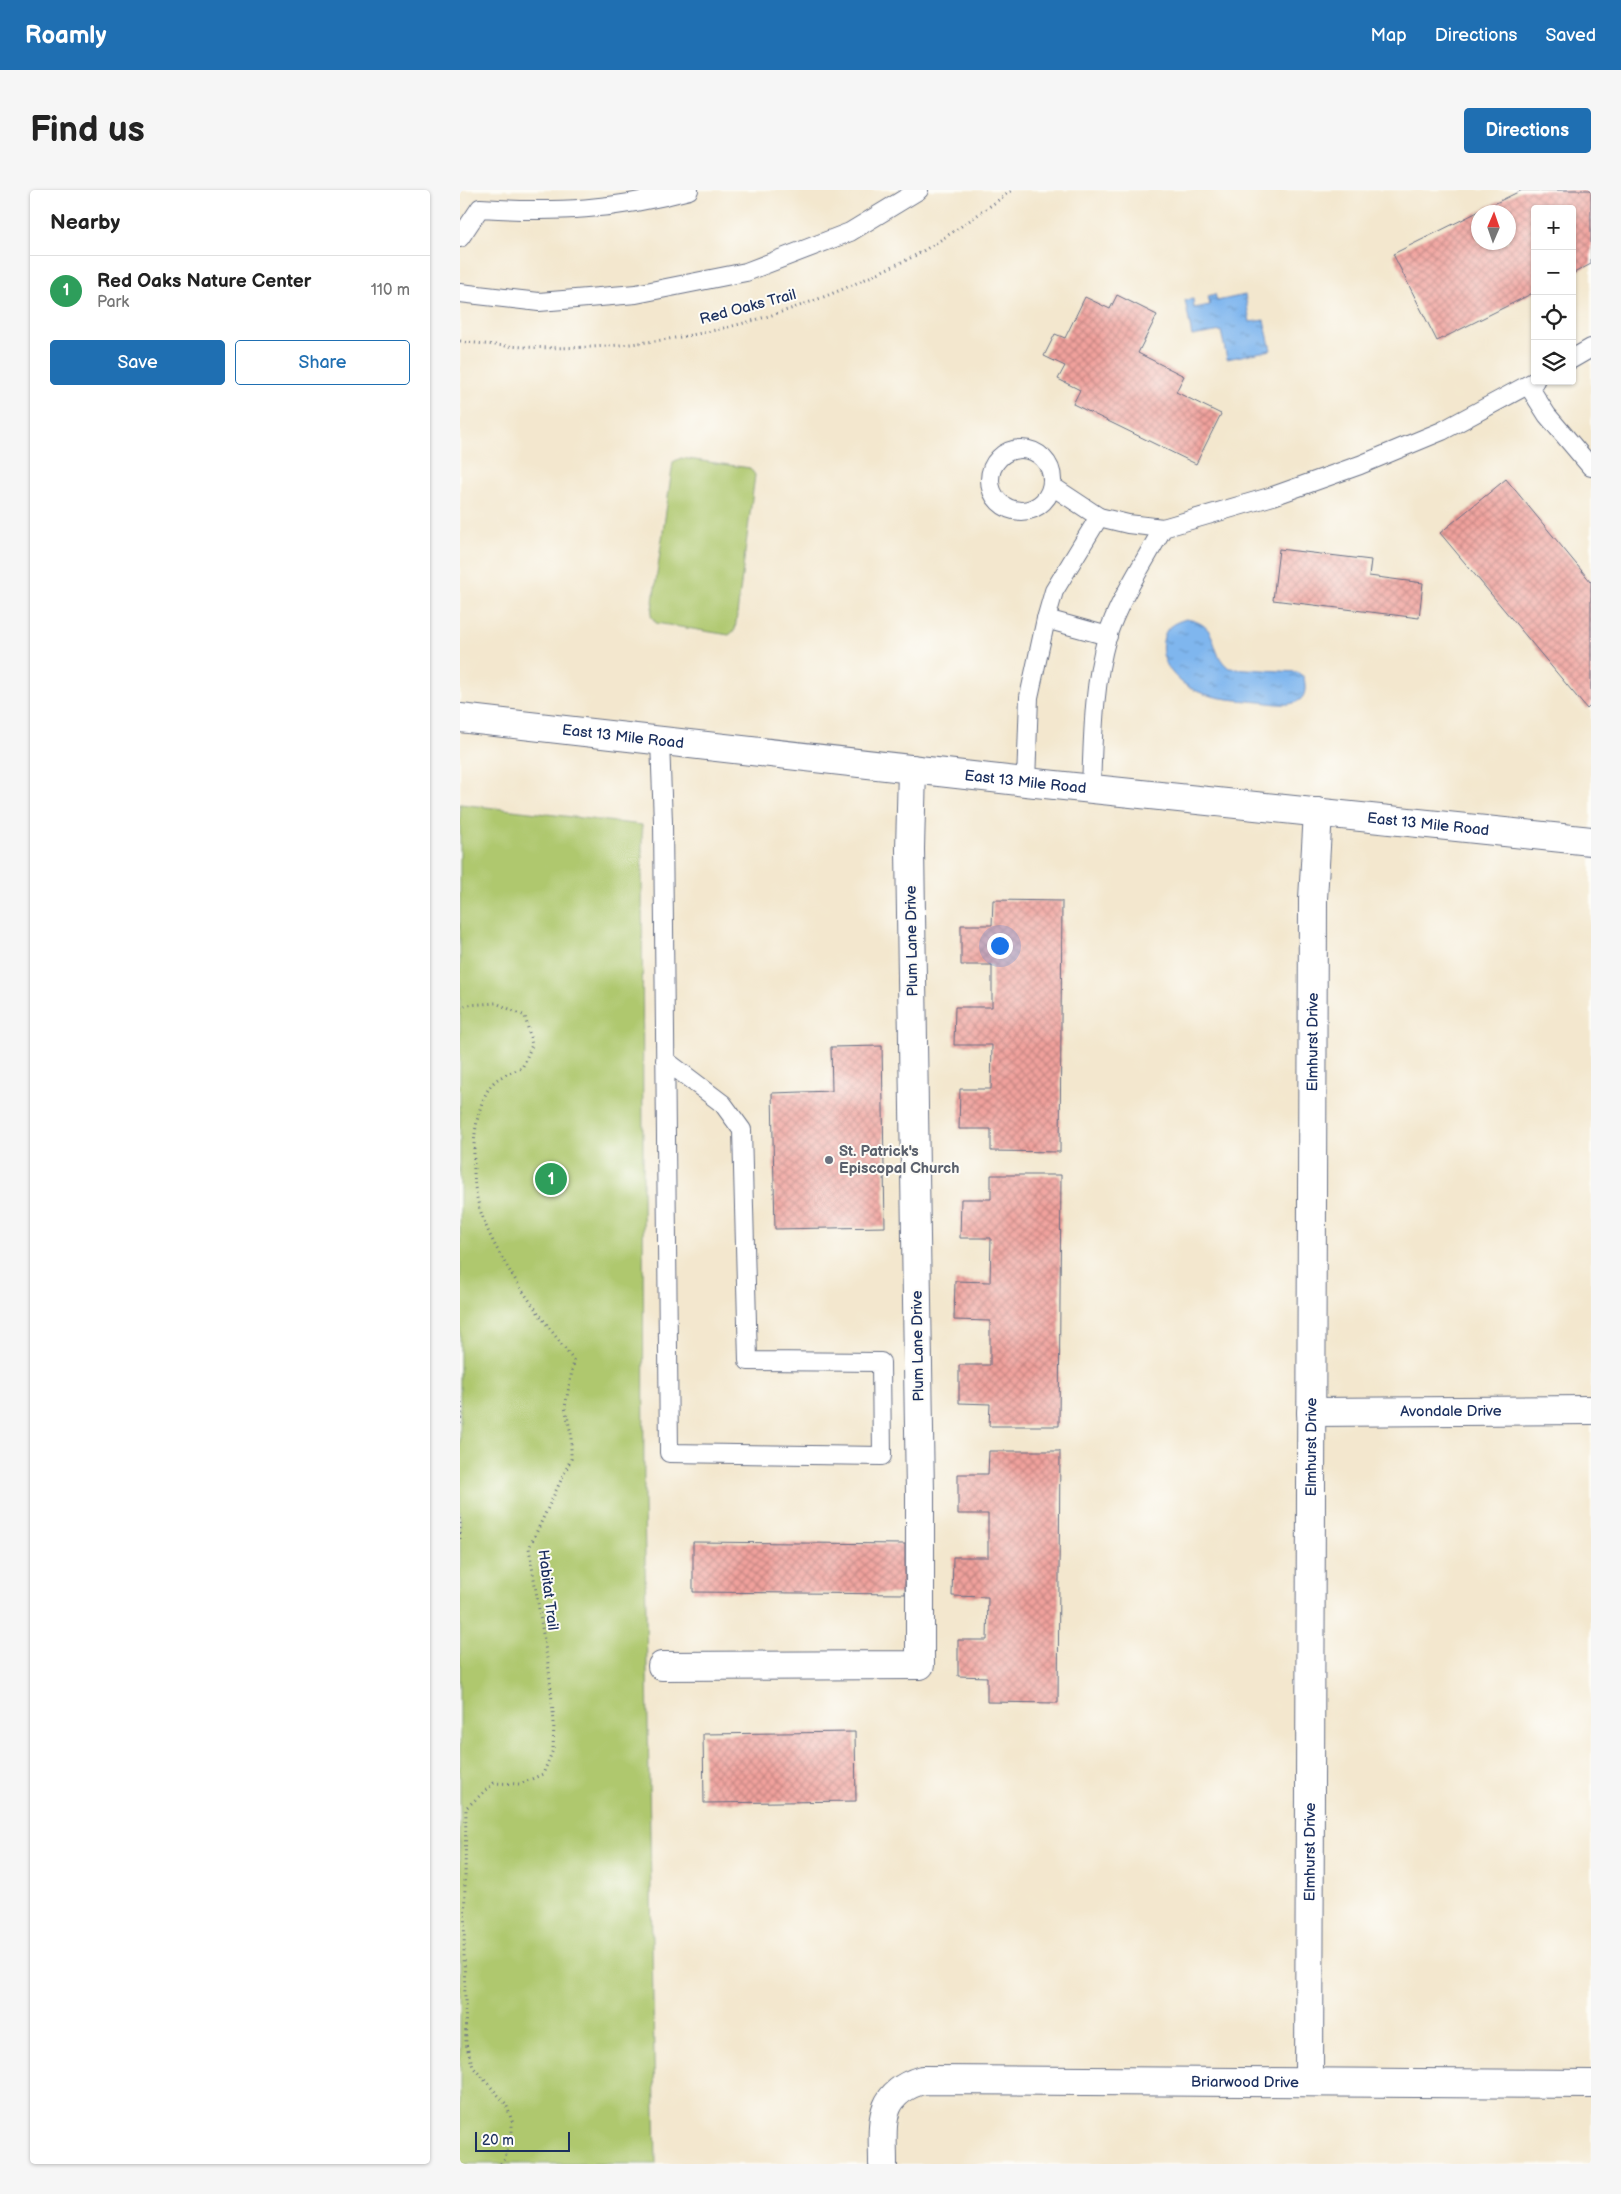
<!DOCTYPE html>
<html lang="en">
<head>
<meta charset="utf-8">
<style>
  body { margin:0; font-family:"Balsamiq Sans",sans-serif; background:#f6f6f6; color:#222 }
  .controls { position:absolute; right:15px; top:15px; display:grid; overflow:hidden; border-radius:5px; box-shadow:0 1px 4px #0004 }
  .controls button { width:45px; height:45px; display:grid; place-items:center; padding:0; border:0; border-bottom:1px solid #e0e0e0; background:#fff; color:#222; font:25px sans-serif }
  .compass { position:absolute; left:1011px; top:15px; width:45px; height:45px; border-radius:50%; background:#fff; box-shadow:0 1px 4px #0004; rotate:2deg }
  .scale { position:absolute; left:15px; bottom:12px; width:95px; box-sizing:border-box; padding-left:5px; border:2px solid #1b2f5e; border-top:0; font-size:14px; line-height:18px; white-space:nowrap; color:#1b2f5e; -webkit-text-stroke:4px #fdfcf7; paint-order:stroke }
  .you { position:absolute; left:539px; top:755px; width:18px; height:18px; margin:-12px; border:4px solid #fff; border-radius:50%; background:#1a73e8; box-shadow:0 0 0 8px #1a73e833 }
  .badge { display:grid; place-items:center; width:32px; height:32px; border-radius:50%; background:#1f6fb2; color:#fff; font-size:16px; font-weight:700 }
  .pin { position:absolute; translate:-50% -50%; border:2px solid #fff; box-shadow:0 1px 5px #0006 }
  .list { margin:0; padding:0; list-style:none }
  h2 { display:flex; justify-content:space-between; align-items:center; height:65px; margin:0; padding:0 20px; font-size:21px }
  h2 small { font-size:16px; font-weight:400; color:#767676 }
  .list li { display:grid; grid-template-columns:32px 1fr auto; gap:15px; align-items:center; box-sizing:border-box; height:70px; padding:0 20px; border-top:1px solid #e0e0e0 }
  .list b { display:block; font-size:19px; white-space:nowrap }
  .list p { margin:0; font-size:16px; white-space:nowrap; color:#767676 }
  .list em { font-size:16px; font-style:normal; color:#767676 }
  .actions { display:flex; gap:10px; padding:15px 20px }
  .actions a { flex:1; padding:11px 0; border:1px solid #1f6fb2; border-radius:5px; text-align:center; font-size:18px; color:#1f6fb2 }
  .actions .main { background:#1f6fb2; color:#fff }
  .icon { flex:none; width:28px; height:28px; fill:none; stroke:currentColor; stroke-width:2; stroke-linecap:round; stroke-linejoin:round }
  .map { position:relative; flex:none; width:1131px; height:1974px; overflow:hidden; border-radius:5px }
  header { display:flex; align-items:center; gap:30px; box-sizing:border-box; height:70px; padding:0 25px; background:#1f6fb2; color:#fff }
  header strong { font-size:24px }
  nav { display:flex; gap:28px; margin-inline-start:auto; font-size:18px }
  .intro { display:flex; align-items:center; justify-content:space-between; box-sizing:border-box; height:120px; padding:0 30px }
  h1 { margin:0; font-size:35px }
  .button { padding:12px 22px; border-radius:5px; background:#1f6fb2; color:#fff; font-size:18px; font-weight:700 }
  main { display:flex; gap:30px; padding:0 30px }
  aside { flex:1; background:#fff; border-radius:5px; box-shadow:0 1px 4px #0004 }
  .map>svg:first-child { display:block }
</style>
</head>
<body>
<header>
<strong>Roamly</strong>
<nav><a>Map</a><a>Directions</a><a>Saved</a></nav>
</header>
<div class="intro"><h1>Find us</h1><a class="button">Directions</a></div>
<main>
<aside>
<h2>Nearby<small></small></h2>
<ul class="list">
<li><span class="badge" style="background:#2e9e5b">1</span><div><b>Red Oaks Nature Center</b><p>Park</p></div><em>110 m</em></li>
</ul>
<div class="actions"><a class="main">Save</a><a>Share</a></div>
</aside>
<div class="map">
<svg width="1131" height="1974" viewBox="0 0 1131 1974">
  <defs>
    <pattern id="water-ripples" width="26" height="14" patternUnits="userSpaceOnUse" patternTransform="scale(1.25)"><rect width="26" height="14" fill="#7fb6ee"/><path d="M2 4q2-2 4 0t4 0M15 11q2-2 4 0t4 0" fill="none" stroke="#6794c4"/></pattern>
    <pattern id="building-cross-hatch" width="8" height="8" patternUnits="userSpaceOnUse" patternTransform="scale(1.25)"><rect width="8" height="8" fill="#f1a19c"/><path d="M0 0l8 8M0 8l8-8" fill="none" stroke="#c28482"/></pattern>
  </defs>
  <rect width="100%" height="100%" fill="#fdfcf7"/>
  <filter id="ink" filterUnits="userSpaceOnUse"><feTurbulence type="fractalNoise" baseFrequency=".02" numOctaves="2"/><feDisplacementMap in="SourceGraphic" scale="10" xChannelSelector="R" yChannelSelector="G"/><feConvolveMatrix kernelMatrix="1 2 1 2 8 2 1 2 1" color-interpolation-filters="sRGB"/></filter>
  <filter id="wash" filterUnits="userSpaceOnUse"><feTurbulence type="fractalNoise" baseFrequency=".0096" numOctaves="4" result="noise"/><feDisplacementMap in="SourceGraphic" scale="20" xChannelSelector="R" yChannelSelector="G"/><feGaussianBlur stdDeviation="1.12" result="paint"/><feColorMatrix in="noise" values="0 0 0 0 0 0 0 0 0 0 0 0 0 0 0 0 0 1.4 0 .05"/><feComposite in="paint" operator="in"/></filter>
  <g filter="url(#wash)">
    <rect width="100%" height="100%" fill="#f3e7ce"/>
    <g fill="#afc86e" stroke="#657c66">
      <path d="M221,268L290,278L295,285L275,440L269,445L196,433L191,426L213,272Z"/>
      <path d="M0,614L182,635L184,1313L196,1974H0Z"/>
    </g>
    <g fill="url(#water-ripples)" stroke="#4d72a6">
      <path d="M755,104L757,111L785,105L790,132L804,130L811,160L767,169L761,141L732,146L725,110L733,109L734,118L750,115L748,106Z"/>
      <path d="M726,429C763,435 746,460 769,478L837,482L844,487C845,494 847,503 841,509C831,518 812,513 800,512C767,509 731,509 710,480C704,471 701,462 703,451C705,437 713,433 726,429Z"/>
    </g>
    <g id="blocks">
      <g fill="url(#building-cross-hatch)" fill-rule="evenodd">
        <path d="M1062,0H1131V74L1112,84V19H1075V102L977,151L933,64ZM1018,22H1048V52H1018Z"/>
        <path d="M657,105L697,125L678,163L724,186L716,202L761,224L736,274L613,214L620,200L598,189L605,176L584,166L595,144L605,148L625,107L650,119Z"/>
        <path d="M1046,289L1131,392V515L1127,519L980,343Z"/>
        <path d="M819,359L911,370L909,386L963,393L959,428L813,410Z"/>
        <path d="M533,710L602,711L600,962L531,961V939H499L500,899H531L532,855H494L495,817H532V775H501V735H532Z"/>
        <path d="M422,856L425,1037L315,1039L312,903L372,901L371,857Z"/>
        <path d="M531,985H601L599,1236H529L530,1214L499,1213V1175H530V1131L494,1130L495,1091L530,1092L531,1048H500L501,1009H531Z"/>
        <path d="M529,1261H600L598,1513L527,1512V1487L498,1486V1450H527L528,1407L492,1406L493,1367H528V1324H498V1284H528Z"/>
        <path d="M233,1352L445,1354V1404L233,1402Z"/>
        <path d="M395,1542L396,1611L244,1613L243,1544Z"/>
      </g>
    </g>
  </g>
  <g filter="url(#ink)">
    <use href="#blocks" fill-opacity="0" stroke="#676f85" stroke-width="1"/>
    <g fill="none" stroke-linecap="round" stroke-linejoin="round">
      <defs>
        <g id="service">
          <path d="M0,48L20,18C96,23 155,20 229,0"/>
          <path d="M0,103L79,112L176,104L286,82L390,42L459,0"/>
          <path d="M1112,169L1131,158"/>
          <path d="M1068,195L1087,225L1131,277"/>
          <circle cx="561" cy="290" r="31"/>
          <path d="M592,296L639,327L668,334L703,338L813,306L900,275L982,241L1075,191"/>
          <path d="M586,429L648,446"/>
          <path d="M200,551L203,632L209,1263L422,1266L421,1172L288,1171L282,940L263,914L205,870"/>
          <path d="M566,592L569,507L586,429L594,401L639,327"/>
          <path d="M631,599C633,548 633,496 647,447C658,411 685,371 703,338"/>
        </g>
        <g id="minor">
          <path id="s1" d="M851,1222L1131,1220"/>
          <path d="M202,1476L460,1475V1304L450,659L452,579"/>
          <path id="s2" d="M849,1892L853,709L858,622"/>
          <path id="s3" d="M423,1974C423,1934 416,1904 462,1890L1131,1894"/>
        </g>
        <g id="secondary">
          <path id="s4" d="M0,528L566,592L1131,651"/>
        </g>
      </defs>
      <use href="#service" stroke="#676f85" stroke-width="20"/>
      <use href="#minor" stroke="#676f85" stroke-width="30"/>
      <use href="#secondary" stroke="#676f85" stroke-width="30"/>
      <g stroke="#676f85" stroke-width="3" stroke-dasharray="1 4" stroke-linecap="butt">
        <path d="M0,151C142,171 289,146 418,83C434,75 451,69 466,59C496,41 524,20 553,0"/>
        <path d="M0,818L7,815L36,813L65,826L72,855L62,878C54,881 45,884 38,889C21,900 15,936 14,955C14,973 13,991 17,1008C29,1063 81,1126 114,1171L105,1217L111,1244V1269L69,1358L89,1480L94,1532L93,1560L83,1584L60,1594L34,1593L6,1618L4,1763L6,1854L13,1877L46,1914L52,1931V1945L44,1971L40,1974"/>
        <path d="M0,1208L2,1216L0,1235"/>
        <path d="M0,1328V1351"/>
      </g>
      <use href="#service" stroke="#fff" stroke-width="18"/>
      <use href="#minor" stroke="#fff" stroke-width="28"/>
      <use href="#secondary" stroke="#fff" stroke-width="28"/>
    </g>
  </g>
  <circle fill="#6b7280" stroke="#fdfcf7" stroke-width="2" cx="369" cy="970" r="5"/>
  <g text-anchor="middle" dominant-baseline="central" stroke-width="4" stroke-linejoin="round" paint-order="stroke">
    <g font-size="15" fill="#1b2f5e" stroke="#fdfcf7">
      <text transform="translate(288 117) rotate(-15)">Red Oaks Trail</text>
      <text stroke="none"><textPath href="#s4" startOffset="164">East 13 Mile Road</textPath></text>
      <text stroke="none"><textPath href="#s4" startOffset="569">East 13 Mile Road</textPath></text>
      <text stroke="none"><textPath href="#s4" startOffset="974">East 13 Mile Road</textPath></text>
      <text transform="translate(452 751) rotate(-91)">Plum Lane Drive</text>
      <text stroke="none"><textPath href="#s2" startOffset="1040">Elmhurst Drive</textPath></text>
      <text transform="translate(458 1156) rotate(-91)">Plum Lane Drive</text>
      <text stroke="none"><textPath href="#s1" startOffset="140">Avondale Drive</textPath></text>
      <text stroke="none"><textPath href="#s2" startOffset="635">Elmhurst Drive</textPath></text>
      <text transform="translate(88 1400) rotate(83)">Habitat Trail</text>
      <text stroke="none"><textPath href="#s2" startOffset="230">Elmhurst Drive</textPath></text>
      <text stroke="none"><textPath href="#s3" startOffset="426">Briarwood Drive</textPath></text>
    </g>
    <g font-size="15" font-weight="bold" fill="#5b616d" stroke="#fdfcf7" text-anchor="start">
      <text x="379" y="961">St. Patrick's<tspan x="379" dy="17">Episcopal Church</tspan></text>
    </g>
  </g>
</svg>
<div class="controls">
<button>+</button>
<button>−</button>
<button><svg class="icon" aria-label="locate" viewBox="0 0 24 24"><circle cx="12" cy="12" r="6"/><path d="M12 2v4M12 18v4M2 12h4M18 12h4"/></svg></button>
<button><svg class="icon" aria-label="layers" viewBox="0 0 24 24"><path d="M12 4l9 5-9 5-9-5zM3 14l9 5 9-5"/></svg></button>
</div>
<svg class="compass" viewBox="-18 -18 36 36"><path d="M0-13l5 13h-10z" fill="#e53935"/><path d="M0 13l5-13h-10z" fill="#767676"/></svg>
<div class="scale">20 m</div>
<div class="you"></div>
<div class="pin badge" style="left:91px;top:989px;background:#2e9e5b">1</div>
</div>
</main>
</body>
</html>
